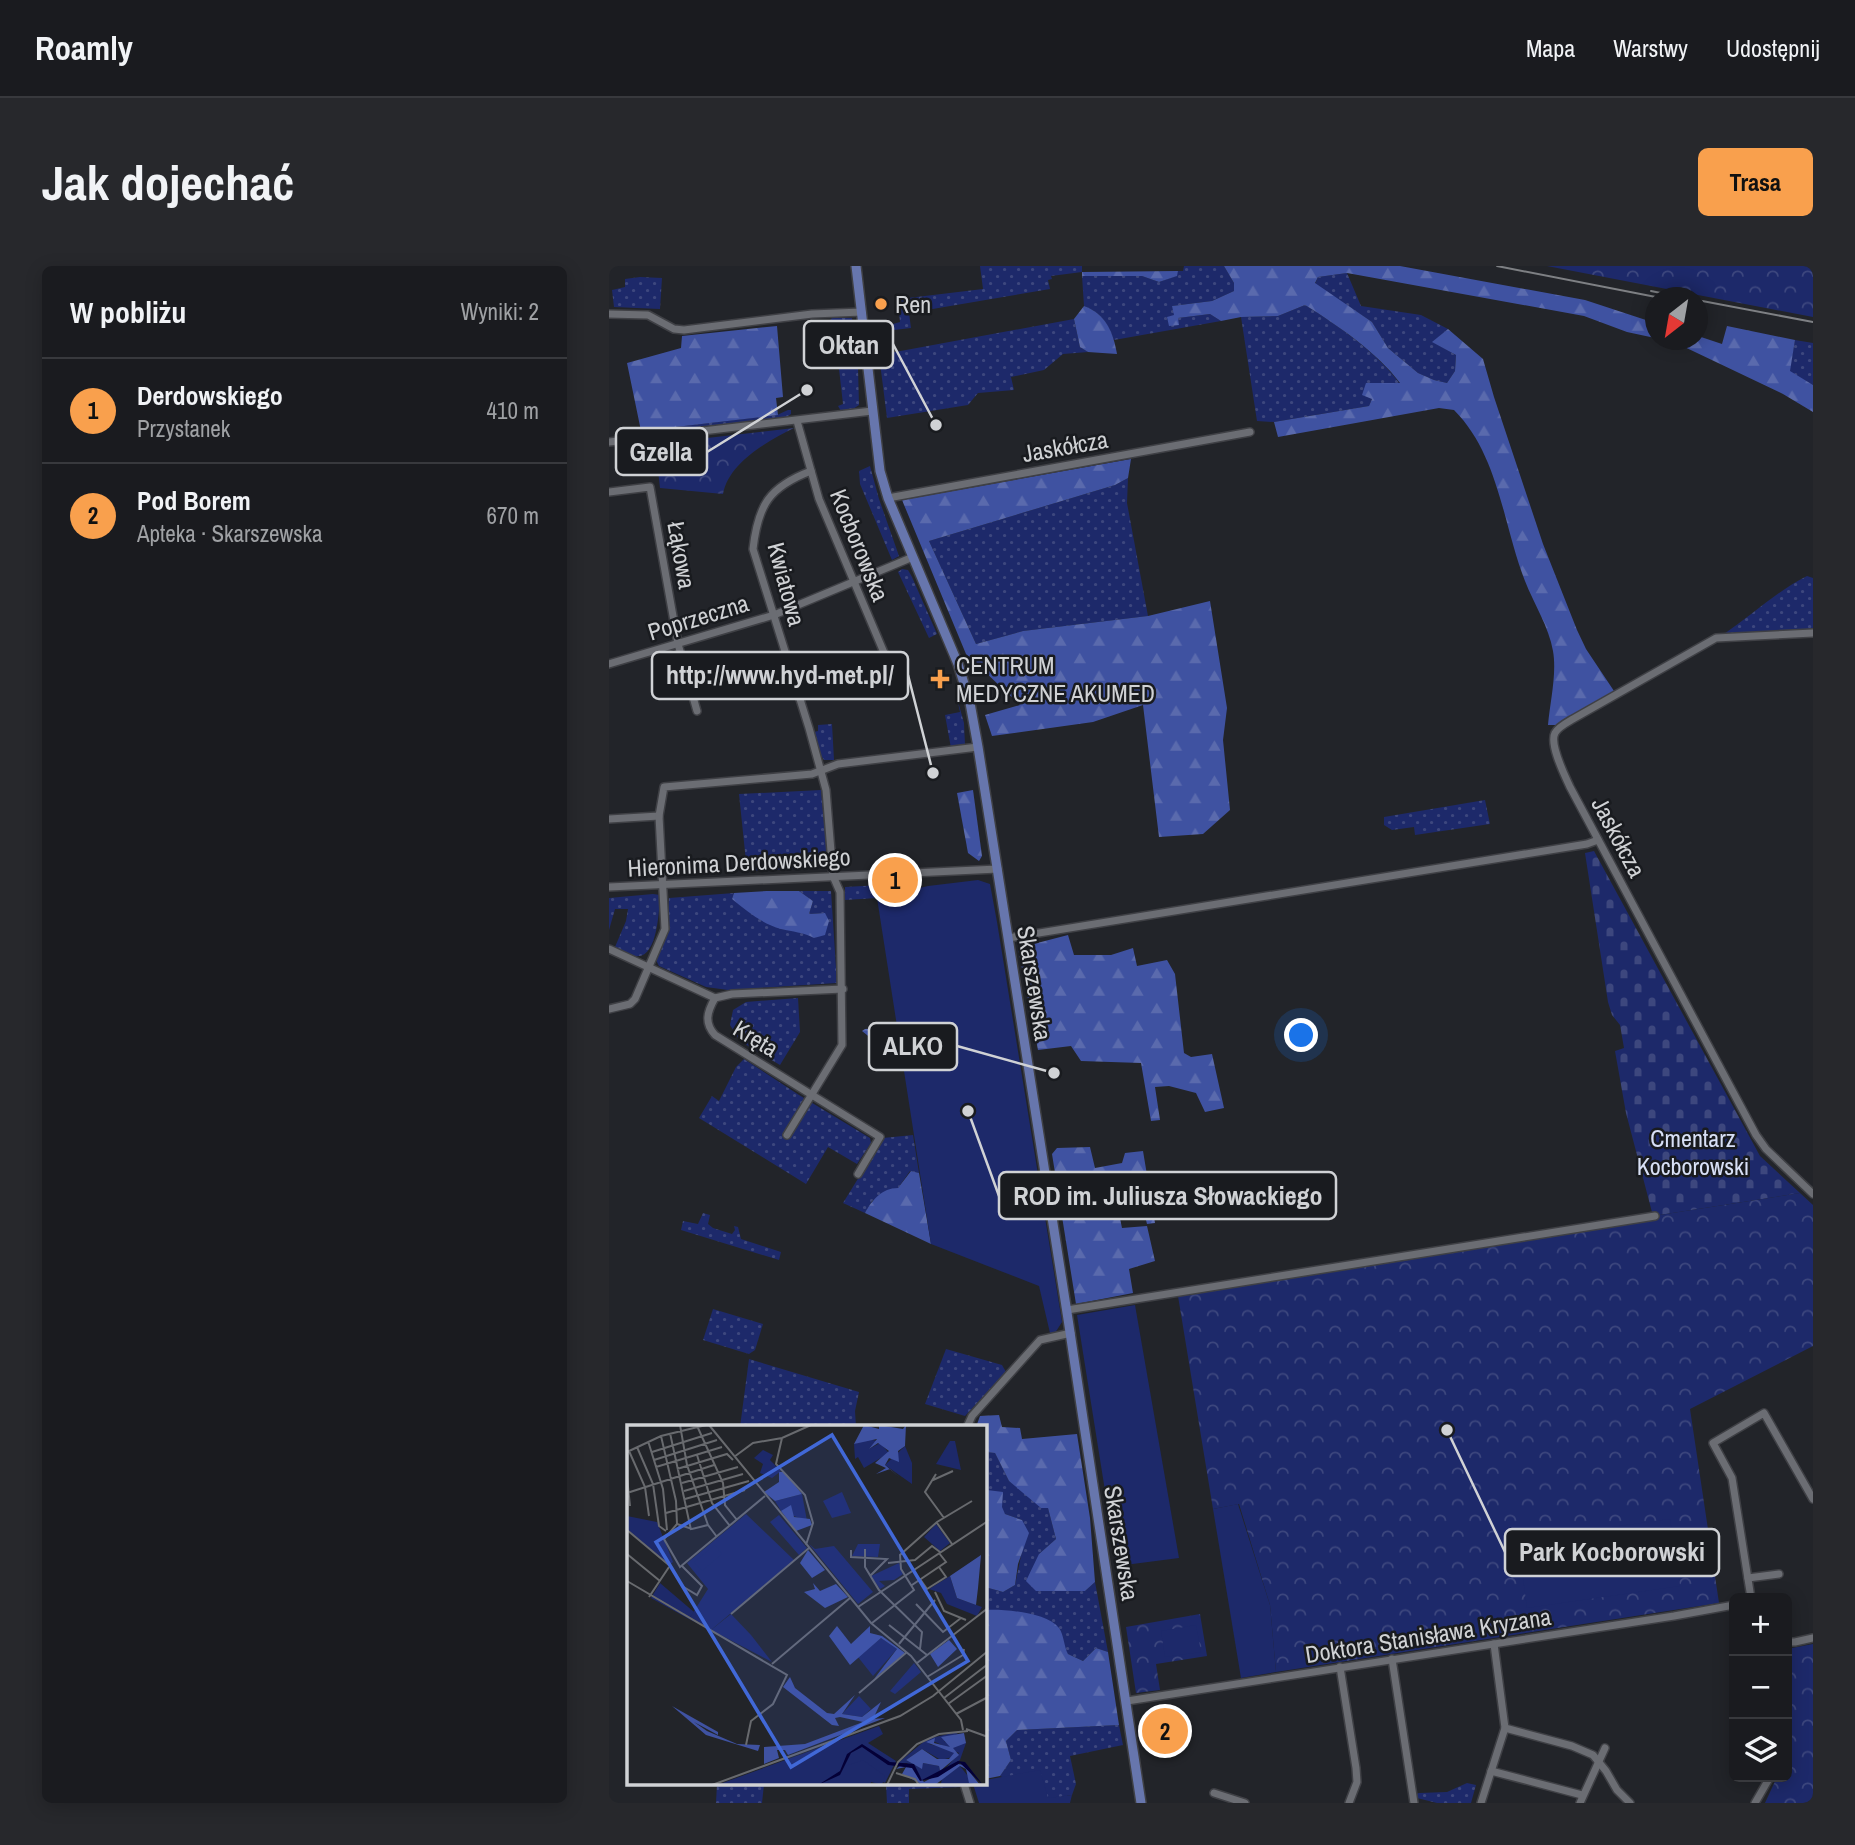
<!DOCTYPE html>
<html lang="pl">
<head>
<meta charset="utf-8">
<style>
  body { margin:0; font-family:"Archivo Narrow",sans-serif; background:#27282c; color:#f1f3f6 }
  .controls { position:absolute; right:21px; bottom:21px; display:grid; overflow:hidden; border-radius:10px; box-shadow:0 4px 18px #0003 }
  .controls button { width:63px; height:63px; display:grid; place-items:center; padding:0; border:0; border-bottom:2px solid #38393d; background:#1a1b1f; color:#f1f3f6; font:35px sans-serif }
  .compass { position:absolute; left:1036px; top:21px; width:63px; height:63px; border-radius:50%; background:#1a1b1f; box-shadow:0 4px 18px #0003; rotate:211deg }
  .you { position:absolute; left:693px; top:770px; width:24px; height:24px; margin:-18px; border:5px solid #fff; border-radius:50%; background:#1a73e8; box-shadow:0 0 0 10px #1a73e833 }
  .badge { display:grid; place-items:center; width:46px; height:46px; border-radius:50%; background:#f9a04d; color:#111; font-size:23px; font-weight:700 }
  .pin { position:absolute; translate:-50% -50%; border:4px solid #fff; box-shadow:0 2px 7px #0006 }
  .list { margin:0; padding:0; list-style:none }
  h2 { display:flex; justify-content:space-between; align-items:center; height:91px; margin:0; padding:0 28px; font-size:30px }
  h2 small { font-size:23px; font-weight:400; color:#9fa1a4 }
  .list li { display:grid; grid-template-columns:46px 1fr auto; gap:21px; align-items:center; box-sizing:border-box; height:105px; padding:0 28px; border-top:2px solid #38393d }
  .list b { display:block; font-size:26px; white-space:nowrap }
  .list p { margin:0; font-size:23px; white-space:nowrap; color:#9fa1a4 }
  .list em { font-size:23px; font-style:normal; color:#9fa1a4 }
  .icon { flex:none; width:38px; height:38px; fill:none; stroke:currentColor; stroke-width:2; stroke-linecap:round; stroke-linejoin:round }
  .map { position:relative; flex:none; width:1204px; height:1537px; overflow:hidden; border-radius:10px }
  header { display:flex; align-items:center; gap:42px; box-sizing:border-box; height:98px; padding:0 35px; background:#1a1b1f; border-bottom:2px solid #38393d }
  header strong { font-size:33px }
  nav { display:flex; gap:38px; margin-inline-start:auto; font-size:24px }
  .intro { display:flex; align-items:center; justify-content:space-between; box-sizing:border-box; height:168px; padding:0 42px }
  h1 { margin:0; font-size:49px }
  .button { padding:18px 32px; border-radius:10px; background:#f9a04d; color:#111; font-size:24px; font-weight:700 }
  main { display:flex; gap:42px; padding:0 42px }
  aside { flex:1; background:#1a1b1f; border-radius:10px; box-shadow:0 4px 18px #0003 }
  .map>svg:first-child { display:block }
</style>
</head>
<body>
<header>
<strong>Roamly</strong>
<nav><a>Mapa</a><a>Warstwy</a><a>Udostępnij</a></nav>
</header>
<div class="intro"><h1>Jak dojechać</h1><a class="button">Trasa</a></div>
<main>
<aside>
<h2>W pobliżu<small>Wyniki: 2</small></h2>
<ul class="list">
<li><span class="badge">1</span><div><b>Derdowskiego</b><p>Przystanek</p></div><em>410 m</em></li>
<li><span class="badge">2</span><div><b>Pod Borem</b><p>Apteka · Skarszewska</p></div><em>670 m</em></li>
</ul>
</aside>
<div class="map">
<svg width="1204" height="1537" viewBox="0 0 1204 1537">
  <defs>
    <pattern id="grass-dots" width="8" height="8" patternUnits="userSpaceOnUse" patternTransform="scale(1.75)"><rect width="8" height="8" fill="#1d296a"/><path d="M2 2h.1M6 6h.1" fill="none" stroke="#3d477e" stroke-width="1.8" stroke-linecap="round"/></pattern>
    <pattern id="forest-firs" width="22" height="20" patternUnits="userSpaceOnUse" patternTransform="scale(1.75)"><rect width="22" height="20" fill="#3f52a1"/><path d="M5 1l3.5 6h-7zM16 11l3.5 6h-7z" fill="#5a6aad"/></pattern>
    <pattern id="cemetery-stones" width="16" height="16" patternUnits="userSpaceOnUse" patternTransform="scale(1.75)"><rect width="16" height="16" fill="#1d296a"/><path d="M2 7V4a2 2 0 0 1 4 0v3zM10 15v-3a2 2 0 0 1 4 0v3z" fill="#3d477e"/></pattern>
    <pattern id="park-crowns" width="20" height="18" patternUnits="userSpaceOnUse" patternTransform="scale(1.75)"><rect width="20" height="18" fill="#1d296a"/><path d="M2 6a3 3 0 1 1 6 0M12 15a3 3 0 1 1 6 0" fill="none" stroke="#3d477e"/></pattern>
  </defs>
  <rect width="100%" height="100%" fill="#222429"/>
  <g fill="url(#grass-dots)">
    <path d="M371,0H473V6L442,10L443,13L439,14L441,23L300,47L302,62L285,64L284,58L291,56L289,37H292L291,33L374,23Z"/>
    <path d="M575,0H615L625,17V25L603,35L563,40L569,52L601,48L612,55L505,74C498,57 493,47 475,40L473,10H533L550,16L567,10L569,5H574Z"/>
    <path d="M738,7L752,40L812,49L839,63L824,76L847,89L846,105L838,117L825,114L809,107L779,82L763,56L706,18L709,11Z"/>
    <path d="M31,11L53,12L51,43L5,41L3,24L16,21V13Z"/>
    <path d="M696,39C728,59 769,87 791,118L763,133L760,140L665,156L648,155L632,51L669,50Z"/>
    <path d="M223,52H243L248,98L230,100L225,58L219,57Z"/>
    <path d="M465,53L471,81L479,86L454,88L435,104L402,111L405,124L369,127L359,139L278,152L270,89Z"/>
    <path d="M1186,74L1204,77V119L1180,106Z"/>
    <path d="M249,102L250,139L241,145H232L229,140L234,138L230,103Z"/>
    <path d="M179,144H182V148L176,152L34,169L32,165L168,149Z"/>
    <path d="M261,200L270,233L290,290L283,294L251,218L250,205Z"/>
    <path d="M519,212L518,237L539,350L414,365L367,378L320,275L506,219Z"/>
    <path d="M293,303L299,304L303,311L328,368L320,372L289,306Z"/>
    <path d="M1198,310L1204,312V365L1115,368C1143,349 1168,325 1198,310Z"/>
    <path d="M348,432L355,457L356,479L342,482L336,449L351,446Z"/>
    <path d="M223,458L225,494H215L209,485L205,466L209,465V459Z"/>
    <path d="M212,524L219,601L138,605L130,528Z"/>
    <path d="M876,534L881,558L806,569L805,561L783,564L775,559V551Z"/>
    <path d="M308,617L309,622L268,632L236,634V621Z"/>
    <path d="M190,625H222L228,717L119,724L97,721L50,700L47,694L58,664L60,632L125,627L123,633L173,663L194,666L206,672L216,647L200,648L204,635Z"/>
    <path d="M44,628L51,629C50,643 49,694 26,690C20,689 12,684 6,681L17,655L19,643H6L0,664V632Z"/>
    <path d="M189,732L191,766L171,799L131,775L121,759L124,744L137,736Z"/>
    <path d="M135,793L190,829L261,872L262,877L248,898L219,881L197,918L90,852L103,830L110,835L127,801Z"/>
    <path d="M304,869L310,907L301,905L289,922L263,935L256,947L234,937L274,872Z"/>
    <path d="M94,947L101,949L99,958L104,962L123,968L126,964L125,960L129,961L132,973L172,986L170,994L72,964L74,955L89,958Z"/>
    <path d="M104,1043L154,1058L146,1084L140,1088L94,1074Z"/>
    <path d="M337,1083L393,1099L397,1106L356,1150L316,1138Z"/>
    <path d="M140,1093L250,1126L246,1145L247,1161H131Z"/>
    <path d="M376,1186L386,1187L400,1215L439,1242L447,1273L430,1288L476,1325L486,1316L499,1386L487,1382L474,1395L459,1388L456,1384L390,1344H376V1321L394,1326L406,1319L413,1285V1254L396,1248L378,1224L376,1226Z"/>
    <path d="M510,1459L514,1479L461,1490L467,1518L463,1529L439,1533L391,1510L402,1494L397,1475L408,1464Z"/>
    <path d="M858,1517L867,1519L862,1537H828L808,1532L807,1528L810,1527L838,1526Z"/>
    <path d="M108,1518H155L153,1537H107Z"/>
    <path d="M277,1518H351L352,1521L300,1523V1537H278Z"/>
  </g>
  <g fill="url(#forest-firs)">
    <path d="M615,0H791L976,34L1046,57V72L1018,66L975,50L738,7L709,11L706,17L763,56L779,82L809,107L825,114L838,117L846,105L847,89L823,76L839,63L874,93L885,131L934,278L968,364L977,383L1005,425L951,459H939C941,436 948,408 944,385C940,361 925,338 916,315C894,259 890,189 845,144L830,142L669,171L665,156L760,140L763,133L753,129L757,117H791C769,87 728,59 696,39L669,50L632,51L612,55L601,48L569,52L570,59L560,60L558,51L565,49L563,40L603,35L625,25V17Z"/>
    <path d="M569,5L568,10L550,16L533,10H473V6Z"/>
    <path d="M475,40C497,48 504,66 508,88L479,86L471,81L465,53Z"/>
    <path d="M168,60L174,131L167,132L169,149L32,165L18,97L72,82L73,70Z"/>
    <path d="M1118,60L1186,74L1181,105L1204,119V146L1174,128L1065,76L1054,74H1088L1089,70L1113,78Z"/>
    <path d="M522,193L519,212L506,219L320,275L367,378L414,365L539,350L601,335L618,442L614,474L621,544L594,568L550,571L534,439L484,456L383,470L376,449L411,439L357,388L293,234Z"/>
    <path d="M364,524L373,590L370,595L359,587L348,527Z"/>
    <path d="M158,625H190L204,635L200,648L216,647L220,655L216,669L205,672C194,666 184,666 172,663C153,658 138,645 123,633L125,627Z"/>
    <path d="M459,669L465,689H502L524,682L528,700L558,694L566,708L575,787L582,791L603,788L615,842L596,846L587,827L560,820L546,821L551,854L542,855L532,797L472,795L462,780L429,784L409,682Z"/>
    <path d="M287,761L292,793L282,795L270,782L269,778L253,765L256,763Z"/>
    <path d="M481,881L486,902L513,897L516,887L534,885L546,957L538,958L530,925L507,933L513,962L538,960L546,995L520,1003L524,1027L467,1038L443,888L448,882Z"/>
    <path d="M302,905L310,907L322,978L256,947C263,934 273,922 289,922Z"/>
    <path d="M390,1149L393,1161L411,1162L413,1173L468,1168L481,1252L486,1316L476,1325H427L417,1315L430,1288L447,1273L439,1242H432L400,1215L386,1187L376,1186V1161H367L371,1150Z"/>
    <path d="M378,1224L394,1226L393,1241L396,1248L413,1254L420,1267L409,1298L406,1319L394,1326L376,1321Z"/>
    <path d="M376,1344C395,1343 437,1346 450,1362C455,1369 455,1381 459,1388L474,1395L487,1382L499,1386L510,1459L408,1464L397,1475L402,1494L391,1510L376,1513Z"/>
  </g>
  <path fill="url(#cemetery-stones)" d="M985,585L1151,890L1191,927L1044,950L1017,847L1006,785L1015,782L1011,759L1003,749L999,736L976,587Z"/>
  <g fill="url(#park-crowns)">
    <path d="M938,0H1204V51Z"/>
    <path d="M185,162C159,175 120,196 114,228L51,222L46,178Z"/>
    <path d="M1191,927L1204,939V1080L1081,1143L1110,1337L667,1406L661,1339L630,1238L604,1243L569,1030L1044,954V950Z"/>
    <path d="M591,1348L598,1390L547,1398L551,1424L527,1427L517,1361Z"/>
    <path d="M1204,1378V1537H1156L1168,1511H1178L1180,1441L1178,1383Z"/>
  </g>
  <g fill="#1d296a">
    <path d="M369,614L381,618L388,656L453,1056L446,1067H441L430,1020L322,978L268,632L319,620Z"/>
    <path d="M526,1039L570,1292L508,1300L468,1049Z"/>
    <path d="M629,1238L661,1339L667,1406L632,1412L604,1243Z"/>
    <path d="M1061,1253L1071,1320L918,1342L909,1274Z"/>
    <path d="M587,1359L592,1386L556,1391L552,1365Z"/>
    <path d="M431,1504L439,1532L463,1529L461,1537H370L364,1518H376V1514Z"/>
  </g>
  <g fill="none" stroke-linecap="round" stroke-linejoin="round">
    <defs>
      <g id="minor">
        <path d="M0,48L39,49L65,63L75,64L203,48L253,46"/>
        <path d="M188,155L210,233L287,415"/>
        <path d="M0,176L263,145"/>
        <path d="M0,226L41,221L69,378L88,445"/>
        <path d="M279,232L641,166"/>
        <path d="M1204,367L1107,372L964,453C959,456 949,461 946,467C940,478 956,510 961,521L1147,869L1157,883L1204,928"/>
        <path d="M0,398L165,349L304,291"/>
        <path d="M0,553L50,550"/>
        <path d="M0,621L389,603"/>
        <path d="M399,672L978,578L989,574"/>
        <path d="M0,683L106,732"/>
        <path d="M234,723L123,728L106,732C98,746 95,757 106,769L271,871L249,908"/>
        <path d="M0,743L21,738L26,733L56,663L50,550L55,521L203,508L229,498L369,481"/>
        <path d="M178,869L233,779L231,626L224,610L217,524L200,462L144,283C149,239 160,221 202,205"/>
        <path d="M458,1044L1046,950"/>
        <path d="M358,1161L363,1150L431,1074L462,1067"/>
        <path d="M1139,1312L1170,1308"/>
        <path d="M1142,1332L1123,1212L1104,1177L1155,1147L1204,1233"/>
        <path d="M1178,1376H1186L1204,1372"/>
        <path d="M885,1378L896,1462L963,1480L984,1489L997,1505L1008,1524L1021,1537"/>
        <path d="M783,1393L805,1537"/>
        <path d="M731,1401L747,1502L748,1516L740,1537"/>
        <path d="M518,1435L1065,1350L1125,1339"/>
        <path d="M882,1505L973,1529"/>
        <path d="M355,1518L361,1537"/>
        <path d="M605,1527L636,1537"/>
        <path d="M872,1537L896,1462"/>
        <path d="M971,1537L996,1482"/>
        <path d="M1146,1537L1161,1511"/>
      </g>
      <path id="major" d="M247,0L271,205L279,232L349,398L361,437L369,481L459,1053L532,1537"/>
    </defs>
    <use href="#minor" stroke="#3f4045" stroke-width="10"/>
    <use href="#major" stroke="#3f4045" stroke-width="12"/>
    <use href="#minor" stroke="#6b6d73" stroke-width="7"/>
    <use href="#major" stroke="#6776ad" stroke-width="9"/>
    <g stroke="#7e8084" stroke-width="2">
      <path d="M888,0L1052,32"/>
      <path d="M1042,25L1076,32"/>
      <path d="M1088,34L1204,56"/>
    </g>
  </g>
  <g fill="#f9a04d" stroke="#191b1f" stroke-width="2.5">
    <circle cx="272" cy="38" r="7"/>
    <path d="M327.5 402.5h7v7h7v7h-7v7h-7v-7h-7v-7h7z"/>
  </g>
  <g text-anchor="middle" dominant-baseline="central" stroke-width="5" stroke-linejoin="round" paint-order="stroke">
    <g font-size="24" fill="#d0d2d5" stroke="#191b1f" text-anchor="start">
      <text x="286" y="38">Ren</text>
      <text x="347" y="399">CENTRUM<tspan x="347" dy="28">MEDYCZNE AKUMED</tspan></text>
    </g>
    <g font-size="24" fill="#d0d2d5" stroke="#191b1f">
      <text transform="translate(456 180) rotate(-10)">Jaskółcza</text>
      <text transform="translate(251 279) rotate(68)">Kocborowska</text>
      <text transform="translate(73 289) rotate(80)">Łąkowa</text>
      <text transform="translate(178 318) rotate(75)">Kwiatowa</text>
      <text transform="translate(89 351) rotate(-17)">Poprzeczna</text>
      <text transform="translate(1010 571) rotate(62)">Jaskółcza</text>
      <text transform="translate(130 596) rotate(-3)">Hieronima Derdowskiego</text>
      <text transform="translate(426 717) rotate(81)">Skarszewska</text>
      <text transform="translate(147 772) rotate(31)">Kręta</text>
      <text transform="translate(513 1277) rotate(81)">Skarszewska</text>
      <text transform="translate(819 1369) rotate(-9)">Doktora Stanisława Kryzana</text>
    </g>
    <g font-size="24" fill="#d8e0f6" stroke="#191b1f">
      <text x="1084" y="872">Cmentarz<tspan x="1084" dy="28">Kocborowski</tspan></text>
    </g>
  </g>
  <g transform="translate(18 1159)">
    <rect width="360" height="360" fill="#222429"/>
    <path d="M241,14L250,16L242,24L253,18L262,28L237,43L231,32L228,34L227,19ZM323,16H328L334,45L309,39ZM278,21L285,38V59L258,40ZM215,67L224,88L205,93L196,76ZM175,69L180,96L154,86L148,76ZM309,99L323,118L313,126L297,112ZM231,119H253L251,132L225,131ZM272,138L276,149L267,155L252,156L258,161L253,164L244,151ZM323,151L330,173L355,182L350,191L320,179L314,168L302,164ZM33,158L67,187L62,194L24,173ZM254,213L270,224L246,251L231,232ZM287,238L294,247L268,269L263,266ZM232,271L244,284L235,292L215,289ZM334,306L317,317L339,318L333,335L316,347L295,355L280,338H271L300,314ZM306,316L332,328L319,343L313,346L312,341L296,338L294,343L279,335L295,324L314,335L326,332L328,328L321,324L302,319ZM333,341L348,360L314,359L315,353Z" fill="#1d296a" fill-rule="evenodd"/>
    <path d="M237,0L252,4V0L276,4L279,0L278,21L271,26L272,37L262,33L258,40L272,52L263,44L249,49L259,43L248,38L262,26L251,18L242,24L250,14L227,19ZM152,47H157L175,69L148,76L137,67L152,57ZM164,80L167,92L183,94L185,100L169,106L154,86ZM181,125L198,145L185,153L173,138ZM354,130L351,163L349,180L330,173L323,151ZM186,158L193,166L209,159L221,172L198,183L177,167L188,164ZM210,201L224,219L243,201V208L255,211L278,228L247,254L270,224L254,213L223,240L202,211ZM322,215L330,224L311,242L303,229ZM163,252L168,263L200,288L207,289L228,270L215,289L235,292L254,277L246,294L258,293L161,330L158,325H150L152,333L137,339V322L178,319L236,297L213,292L208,293L212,301L205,300L156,262ZM45,281L91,307V310L67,297L80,306L110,319L133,320L131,326L79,310ZM337,308L339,318L326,323L332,330L313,346L312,341L296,338L295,344L279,335L295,324L310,334H322L327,328L299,317L308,313L307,318L323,322L314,312ZM331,339L337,340L353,360L342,358L339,344L333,341L308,360H296L275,349L279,342L269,344L274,340L286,343L297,357Z" fill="#3f52a1"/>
    <path d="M104,189L124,210L145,237L84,205Z" fill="#1d296a"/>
    <path d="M119,89L167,135L84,205L62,194L81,164L60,138ZM0,91L30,97L46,137L42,140L0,104ZM252,301L256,309L241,318L269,336L258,358L250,354L226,360H90Z" fill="#1d296a"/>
    <path d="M136,25L146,30L143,35L154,46L145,53L133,48L136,39L127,33ZM152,90L180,123L172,130L143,97ZM182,119L188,124L207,121L246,167L231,179ZM88,120L95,129L75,146L67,137ZM236,335L258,351L255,360L244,357L243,360H198L219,341Z" fill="#1d296a"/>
    <path d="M235,319L263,337L287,339L295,355L331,336L338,337L356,360L333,338L311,352L293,356L285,343L261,340L235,322L224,328L213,350L191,360L213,346L220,329Z" fill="#040037"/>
    <path fill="none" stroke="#686a6e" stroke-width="2" d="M53,0L60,40L81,100M82,0L244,198L284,231L334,295L336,305M71,3L96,58L98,80L110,95M43,8L64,105M34,11L49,76L50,99M155,13L149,39L178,70L186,98L179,120M21,16L36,64L40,105M10,22L26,59L32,101L39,106M2,26L18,62L22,91M0,27L34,11L79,0M25,27L85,8M70,30L85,78L103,101M107,32L126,18L155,13L184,0M27,35L90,15M29,42L95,22M50,44L100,29L106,35M309,49L298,67L317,93M0,52L3,81M306,55L326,46M55,58L111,42M57,66L116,49M0,68L87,40M58,74L122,56M39,88L118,65M310,98L325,119M0,105L43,141M90,112L81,100L65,104L50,99L37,114L53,142L138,71M238,124V142L252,165L295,207L293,224M224,125V132L260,134L243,151M0,129L33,156M261,138L288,135L305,121L313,127M293,154L300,164L319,152L312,142M0,156L160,250L146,279L124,296L119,320M285,160L319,137L312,128M55,161L70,170L75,161L55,141M308,167L317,186L339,195M22,172L42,142M289,179L316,207L334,193M231,182L361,96M104,189L182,123M245,198L287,165L274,144L273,130L310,97L345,76M262,200L300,230M272,219L308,175M290,238L361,183M145,239L223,173M300,252L336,230L337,224M232,268L280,227M317,273L361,239M321,279L361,250M329,289L361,272M339,304L361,312M269,348L288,354L292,360M85,360L273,291L306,271L361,226M260,360L271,337L290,319L312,309L341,306"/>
    <path fill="#4168d7" fill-opacity="0.15" stroke="#4168d7" stroke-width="3.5" d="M205,10L341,236L164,342L29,117Z"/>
    <rect width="360" height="360" fill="none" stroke="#d0d2d5" stroke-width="3.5"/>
  </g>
  <path fill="none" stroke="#d0d2d5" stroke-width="2.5" d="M327 159L284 78M198 124L98 186M324 507L299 409M445 807L348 780M359 845L390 930M838 1164L896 1286"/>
  <g fill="#d0d2d5" stroke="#191b1f" stroke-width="2.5">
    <circle cx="327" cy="159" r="7"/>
    <circle cx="198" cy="124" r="7"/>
    <circle cx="324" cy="507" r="7"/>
    <circle cx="445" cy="807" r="7"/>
    <circle cx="359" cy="845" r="7"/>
    <circle cx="838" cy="1164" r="7"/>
  </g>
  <g fill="#191b1f" stroke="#d0d2d5" stroke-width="2.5">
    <rect x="195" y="55" width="89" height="47" rx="7"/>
    <rect x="7" y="162" width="91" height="47" rx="7"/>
    <rect x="43" y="386" width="256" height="47" rx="7"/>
    <rect x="260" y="757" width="88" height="47" rx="7"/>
    <rect x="390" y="906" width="337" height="47" rx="7"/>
    <rect x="896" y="1263" width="214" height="47" rx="7"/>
  </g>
  <g font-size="26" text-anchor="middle" font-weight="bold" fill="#d0d2d5">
    <text x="240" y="88">Oktan</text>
    <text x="52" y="195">Gzella</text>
    <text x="171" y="418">http://www.hyd-met.pl/</text>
    <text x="304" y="789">ALKO</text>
    <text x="559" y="939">ROD im. Juliusza Słowackiego</text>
    <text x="1003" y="1295">Park Kocborowski</text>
  </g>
</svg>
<div class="controls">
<button>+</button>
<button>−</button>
<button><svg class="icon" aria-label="layers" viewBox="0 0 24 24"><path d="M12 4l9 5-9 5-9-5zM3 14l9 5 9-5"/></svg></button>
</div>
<svg class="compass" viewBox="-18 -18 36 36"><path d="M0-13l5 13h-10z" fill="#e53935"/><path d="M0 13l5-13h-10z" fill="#9fa1a4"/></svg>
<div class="you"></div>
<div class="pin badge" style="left:286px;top:614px">1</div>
<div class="pin badge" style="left:556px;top:1465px">2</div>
</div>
</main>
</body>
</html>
